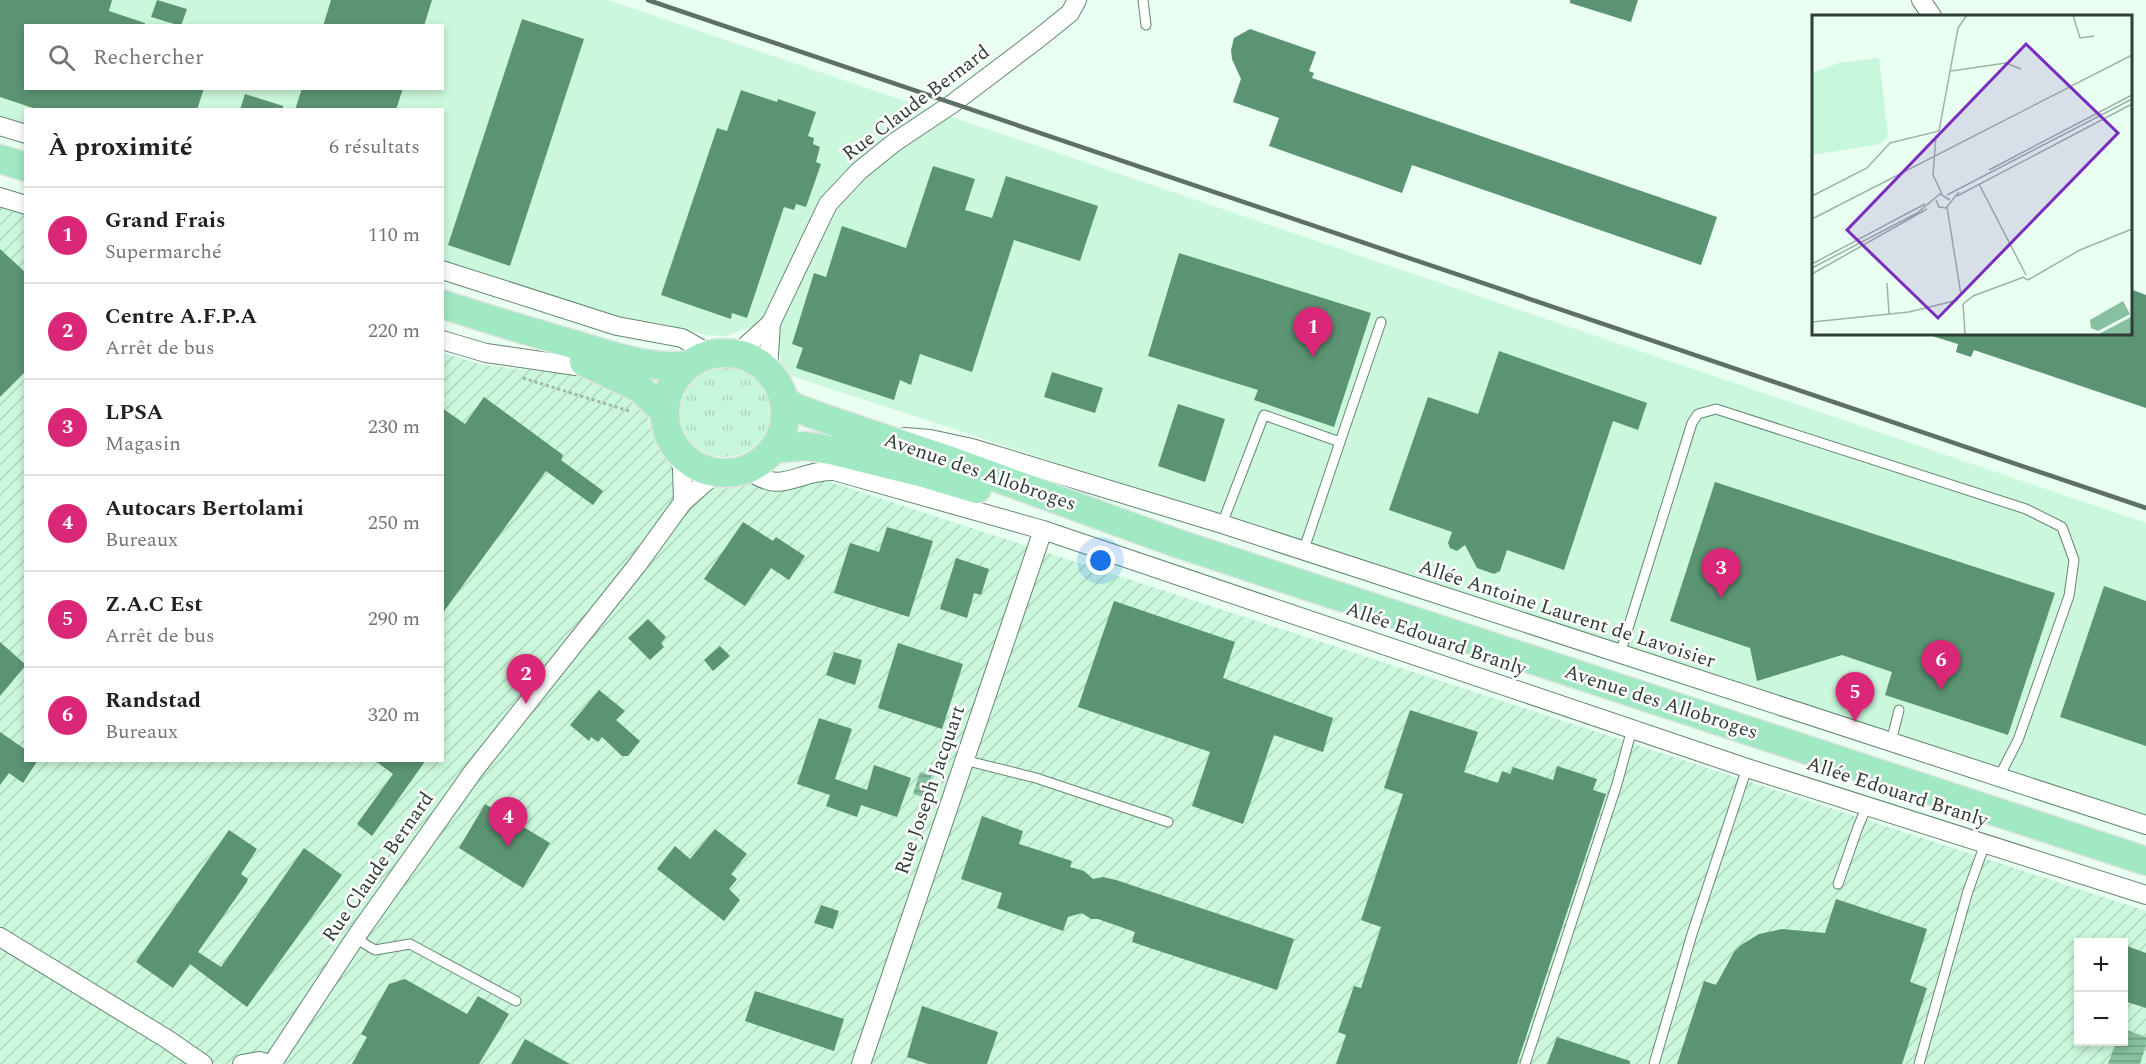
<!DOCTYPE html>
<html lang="fr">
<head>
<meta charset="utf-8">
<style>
  body { margin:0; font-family:Spectral,serif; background:#f2f2f2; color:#202124 }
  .controls { position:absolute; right:18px; bottom:18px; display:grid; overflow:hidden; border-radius:0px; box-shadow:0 3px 9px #0003 }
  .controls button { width:54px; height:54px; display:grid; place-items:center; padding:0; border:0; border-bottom:2px solid #e0e0e0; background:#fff; color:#202124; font:30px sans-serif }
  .you { position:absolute; left:1101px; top:561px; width:21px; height:21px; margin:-15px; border:4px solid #fff; border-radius:50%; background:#1a73e8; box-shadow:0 0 0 9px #1a73e833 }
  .badge { display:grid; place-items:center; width:39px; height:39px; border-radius:50%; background:#db2777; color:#fff; font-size:20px; font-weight:700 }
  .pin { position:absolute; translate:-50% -50px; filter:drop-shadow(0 2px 3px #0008) }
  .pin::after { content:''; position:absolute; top:32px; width:21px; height:18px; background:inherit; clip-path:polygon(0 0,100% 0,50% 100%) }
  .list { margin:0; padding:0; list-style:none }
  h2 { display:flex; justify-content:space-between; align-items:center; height:78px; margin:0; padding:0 24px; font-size:26px }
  h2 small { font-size:20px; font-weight:400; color:#757577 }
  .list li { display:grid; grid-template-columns:39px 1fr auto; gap:18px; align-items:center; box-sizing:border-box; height:96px; padding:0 24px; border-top:2px solid #e0e0e0 }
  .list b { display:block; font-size:22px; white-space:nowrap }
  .list p { margin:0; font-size:20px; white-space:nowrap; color:#757577 }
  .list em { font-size:20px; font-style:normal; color:#757577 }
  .icon { flex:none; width:33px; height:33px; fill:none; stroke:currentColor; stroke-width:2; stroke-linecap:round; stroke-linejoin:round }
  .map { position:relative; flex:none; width:2146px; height:1064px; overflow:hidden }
  .search { position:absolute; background:#fff; box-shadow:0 3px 9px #0003; left:24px; top:24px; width:420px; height:66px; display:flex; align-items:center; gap:15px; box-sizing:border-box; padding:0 21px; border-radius:0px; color:#757577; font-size:22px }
  .panel { position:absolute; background:#fff; box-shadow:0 3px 9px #0003; left:24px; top:108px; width:420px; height:654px; border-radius:0px }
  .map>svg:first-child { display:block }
</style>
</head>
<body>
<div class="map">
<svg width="2146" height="1064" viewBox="0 0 2146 1064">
  <defs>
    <pattern id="industrial-furrows" width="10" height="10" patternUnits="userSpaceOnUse" patternTransform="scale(1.5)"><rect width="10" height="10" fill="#cbf8dc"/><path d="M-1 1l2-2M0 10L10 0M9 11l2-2" fill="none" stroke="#afd6bd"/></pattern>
    <pattern id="grass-tufts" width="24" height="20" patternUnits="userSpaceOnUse" patternTransform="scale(1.5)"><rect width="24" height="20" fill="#c7f7da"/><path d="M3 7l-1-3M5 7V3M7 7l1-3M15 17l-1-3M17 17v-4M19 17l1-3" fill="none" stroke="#abd5bc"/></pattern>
    <pattern id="water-rules" width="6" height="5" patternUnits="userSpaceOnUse" patternTransform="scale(1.5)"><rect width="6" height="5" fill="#86c09e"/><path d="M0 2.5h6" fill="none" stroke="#6e9d82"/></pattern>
  </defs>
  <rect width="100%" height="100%" fill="#e8fff1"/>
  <path fill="#cbf8dc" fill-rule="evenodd" d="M0,0H608L2146,523V819L789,375L782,366L779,348L780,333L747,328L726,336L706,335L661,323L610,316L443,262L442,110H26L25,127L0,119ZM26,26H442V88H26Z"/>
  <path fill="url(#industrial-furrows)" fill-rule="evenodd" d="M0,205L26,214V760H442L443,353L483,365L586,376L639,402L651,423L659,446L678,467L712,483L732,482L776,486L815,477L2146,911V1064H0ZM2078,942H2124V1042H2078Z"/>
  <circle fill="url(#grass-tufts)" cx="725" cy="412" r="45"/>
  <g fill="url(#water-rules)">
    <path d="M920,772L932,775L924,797L913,794Z"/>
    <path d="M2124,1029L2146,1037V1045L2140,1064H2108L2116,1042H2124Z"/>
  </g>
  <g fill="#5b9473">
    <path d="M0,0H112L109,11L145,23L144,26H26V88H204L197,110H39L0,97Z"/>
    <path d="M157,0L187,9L181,26L151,17Z"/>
    <path d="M331,0H432L424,26H323Z"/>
    <path d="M1570,0H1638L1631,22L1570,3Z"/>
    <path d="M522,19L584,39L510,266L448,245Z"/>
    <path d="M1250,29L1316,52L1309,71L1314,73L1312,78L1717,217L1701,265L1412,165L1402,193L1269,146L1279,118L1233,102L1241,79L1232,59L1231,50L1234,38Z"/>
    <path d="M302,88H403L396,110H295Z"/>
    <path d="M741,90L777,102L778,99L816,112L808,136L814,138L813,144L820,147L816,162L821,164L806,207L796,204L794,210L784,207L747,318L732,313L731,319L661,295L717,128L727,131Z"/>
    <path d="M245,94L283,106V110H240Z"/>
    <path d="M933,166L975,179L965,210L992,218L1006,176L1098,206L1080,261L1014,240L972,372L920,354L911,385L900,380L894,400L796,368L803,348L792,344L814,273L826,277L842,226L906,248Z"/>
    <path d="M0,249L26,273V371L0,397Z"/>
    <path d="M1179,253L1371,313L1334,427L1254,400L1258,390L1148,356Z"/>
    <path d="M2130,289L2146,295V408L1974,350L1971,357L1956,352L1958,344L1932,336V333H2130Z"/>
    <path d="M1499,351L1647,403L1638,430L1613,421L1564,570L1507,550L1500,571L1494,574L1477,568L1465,545L1457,551L1450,548L1448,543L1452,532L1389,510L1428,397L1478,414Z"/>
    <path d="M1052,372L1103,388L1095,413L1044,397Z"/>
    <path d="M484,397L563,455L561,460L603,491L593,505L546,471L442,614V408L465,424Z"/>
    <path d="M1178,404L1225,419L1205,482L1158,466Z"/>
    <path d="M1715,482L2055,593L2008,735L1885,695L1892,672L1842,655L1757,681L1750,648L1670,621Z"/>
    <path d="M743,522L773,541L776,537L805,556L789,580L771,568L745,606L704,579Z"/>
    <path d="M887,527L933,541L909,617L834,593L850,543L879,552Z"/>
    <path d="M956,558L989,569L981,595L974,593L967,618L940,609Z"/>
    <path d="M2104,586L2146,601V746L2060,717Z"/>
    <path d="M1114,601L1235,642L1223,678L1333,718L1323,752L1274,735L1243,824L1192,806L1210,752L1078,707Z"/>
    <path d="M648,619L666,637L661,643L664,647L650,660L628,638Z"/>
    <path d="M0,642L26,665L0,696Z"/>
    <path d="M898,643L963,664L942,729L878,708Z"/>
    <path d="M720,646L730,656L713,671L704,660Z"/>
    <path d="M834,652L862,660L855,685L826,675Z"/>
    <path d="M599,690L625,711L616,720L640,741L628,756H622L602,737L598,742L591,737L589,741L570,725Z"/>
    <path d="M1410,710L1478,732L1464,772L1498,783L1502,771L1510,774L1513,767L1553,780L1557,766L1597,779L1593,790L1606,794L1517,1064H1336L1346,1035L1338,1032L1354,986L1361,988L1381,927L1361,920L1403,794L1384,788Z"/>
    <path d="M819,718L852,729L835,779L867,790L874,765L911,778L897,817L861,805L857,817L826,806L830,795L797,784Z"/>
    <path d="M0,732L26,750V760H38L23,783L9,773L0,785Z"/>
    <path d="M374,760H426L372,836L357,824L393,774Z"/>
    <path d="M485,804L550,843L523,888L459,848Z"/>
    <path d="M982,816L1023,831L1019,844L1072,861L1070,867L1084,871L1093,879L1103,877L1116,880L1294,939L1277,990L1132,942L1135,932L1098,919H1091L1082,913L1068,917L1063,931L997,908L1002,893L961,879Z"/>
    <path d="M715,829L747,854L731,874L737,879L729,889L740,900L724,921L657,869L675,846L690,859Z"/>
    <path d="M229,830L257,849L241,874L248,879L247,882L198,952L221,967L304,848L342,875L247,1007L190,964L173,988L136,962Z"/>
    <path d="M1836,899L1927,929L1910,982L1927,988L1902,1064H1677L1704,981L1716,985L1734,952L1741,945L1759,934L1782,929L1825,933Z"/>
    <path d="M821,905L839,911L833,929L814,923Z"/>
    <path d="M2124,945L2146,953V1008L2124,1001Z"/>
    <path d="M405,979L467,1014L478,996L509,1014L479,1064H352L367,1037L361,1034L389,984Z"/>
    <path d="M755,991L844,1019L834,1051L745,1021Z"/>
    <path d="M922,1006L998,1032L987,1064H928L907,1057Z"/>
    <path d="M1557,1037L1630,1061V1064H1547Z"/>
    <path d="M525,1039L570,1064H511Z"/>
  </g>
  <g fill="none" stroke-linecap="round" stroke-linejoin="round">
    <defs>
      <g id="service">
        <path d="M1143,0L1146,25"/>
        <path d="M1340,442L1381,322"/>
        <path d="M1222,524L1264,415L1340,442L1303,552"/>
        <path d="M1620,654L1692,423L1698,414L1716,409L2026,509L2062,527L2074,560L2069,596L2018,740L1999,777"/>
        <path d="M1891,742L1899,710"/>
        <path d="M964,760L1036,778L1168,822"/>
        <path d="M1838,884L1858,827L1867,806"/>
        <path d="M355,938L375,950L410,944L516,1001"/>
        <path d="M1525,1064L1617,784L1632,729"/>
        <path d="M1654,1064L1692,934L1747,768"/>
        <path d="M1919,1064L1968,891L1985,844"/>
      </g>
      <g id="minor">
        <path d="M1921,0L1932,16"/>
        <path d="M0,126L26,134"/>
        <path d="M0,197L26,205"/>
        <path d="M442,270L617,326L682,338L710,354"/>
        <path d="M442,340L486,353L576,366L586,363"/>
        <path d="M737,354L771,323"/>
        <path d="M768,370L771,323L828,204L859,171L895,142L952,104L1039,38L1070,13L1077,0"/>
        <path d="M905,437L930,439L972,448L1222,524L2146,825"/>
        <path d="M678,450L682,468L683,502"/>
        <path d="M747,469C783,497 795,470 834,471L1043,530L1747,768L2146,895"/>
        <path d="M0,937L167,1039L203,1064"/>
        <path d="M242,1064L259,1061L270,1064"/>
        <path d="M272,1064L355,938L475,769L638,564L683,502L717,472"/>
        <path d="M861,1064L1043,530"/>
      </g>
      <g id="primary">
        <path d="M0,159L26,167"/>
        <path d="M442,304C487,319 531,332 576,345C613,356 650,370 689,365"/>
        <circle cx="725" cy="413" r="60"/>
        <path d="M584,362L639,388L665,412"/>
        <path d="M784,400L794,407L826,419L948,460L1176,543L2146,861"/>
        <path d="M773,449L806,446L830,450L927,474L977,489"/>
      </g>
    </defs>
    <use href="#service" stroke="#658772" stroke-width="11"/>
    <use href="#minor" stroke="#658772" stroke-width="20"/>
    <use href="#primary" stroke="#e2e4e3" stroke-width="31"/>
    <path stroke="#a1b4a8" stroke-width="3" stroke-dasharray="3 3" stroke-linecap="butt" d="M523,378L629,411"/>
    <use href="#service" stroke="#fff" stroke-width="9"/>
    <use href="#minor" stroke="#fff" stroke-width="18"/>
    <use href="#primary" stroke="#a0e9c2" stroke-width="28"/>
    <path stroke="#5e6f65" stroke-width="4.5" d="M648,0L2146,508"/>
  </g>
  <g text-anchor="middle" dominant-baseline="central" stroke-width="5" stroke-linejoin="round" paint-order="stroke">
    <g font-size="20" fill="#303f36" stroke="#fff">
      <text transform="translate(916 103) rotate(-37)">Rue Claude Bernard</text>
      <text transform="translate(980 472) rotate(19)">Avenue des Allobroges</text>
      <text transform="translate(1567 614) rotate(18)">Allée Antoine Laurent de Lavoisier</text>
      <text transform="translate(1436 639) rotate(19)">Allée Edouard Branly</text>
      <text transform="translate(1661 702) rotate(18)">Avenue des Allobroges</text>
      <text transform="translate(930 790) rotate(-71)">Rue Joseph Jacquart</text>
      <text transform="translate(1897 792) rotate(18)">Allée Edouard Branly</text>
      <text transform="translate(378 867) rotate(-55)">Rue Claude Bernard</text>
    </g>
  </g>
  <g transform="translate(1812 15)">
    <rect width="320" height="320" fill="#e8fff1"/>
    <path d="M67,43L76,121L68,129L0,140V58L27,48Z" fill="#c7f7da"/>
    <path d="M311,286L318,299L286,316L279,313L278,305ZM319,302V319H287Z" fill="#86c09e"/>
    <path fill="none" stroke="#9eb2a6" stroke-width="1.5" d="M261,0L268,23L282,21M139,56L194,48L209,54M124,120L121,160L130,179M177,155L320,80M167,169L214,260M135,180L320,84M0,181L55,153L78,128L127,116L146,13L155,0M145,181L320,89M124,185L127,192L134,193L147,177M135,192L149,280M0,204L320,40M0,249L113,189M0,253L105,198L128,179L138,185M0,259L115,194M212,263L216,265L268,235L320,214M75,268L77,299M151,289L161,281L212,262M151,289L153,319M0,307L97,297L146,285"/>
    <path fill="#7b2cbf" fill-opacity="0.15" stroke="#7b2cbf" stroke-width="3" d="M214,29L306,118L126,303L35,215Z"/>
    <rect width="320" height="320" fill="none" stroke="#303f36" stroke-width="3"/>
  </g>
</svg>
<div class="controls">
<button>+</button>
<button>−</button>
</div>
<div class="you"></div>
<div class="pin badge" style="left:1313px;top:357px">1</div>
<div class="pin badge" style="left:526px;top:704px">2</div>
<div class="pin badge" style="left:1721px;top:598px">3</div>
<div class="pin badge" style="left:508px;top:847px">4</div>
<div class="pin badge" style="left:1855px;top:722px">5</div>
<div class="pin badge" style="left:1941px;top:690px">6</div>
<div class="search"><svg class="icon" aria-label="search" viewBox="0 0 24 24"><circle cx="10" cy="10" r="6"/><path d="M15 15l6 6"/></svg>Rechercher</div>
<section class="panel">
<h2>À proximité<small>6 résultats</small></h2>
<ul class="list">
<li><span class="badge">1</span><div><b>Grand Frais</b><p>Supermarché</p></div><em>110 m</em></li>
<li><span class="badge">2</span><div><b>Centre A.F.P.A</b><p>Arrêt de bus</p></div><em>220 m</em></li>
<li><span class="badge">3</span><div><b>LPSA</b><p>Magasin</p></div><em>230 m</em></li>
<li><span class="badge">4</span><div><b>Autocars Bertolami</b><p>Bureaux</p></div><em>250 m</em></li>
<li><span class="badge">5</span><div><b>Z.A.C Est</b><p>Arrêt de bus</p></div><em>290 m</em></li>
<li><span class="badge">6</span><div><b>Randstad</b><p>Bureaux</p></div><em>320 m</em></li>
</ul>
</section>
</div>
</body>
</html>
